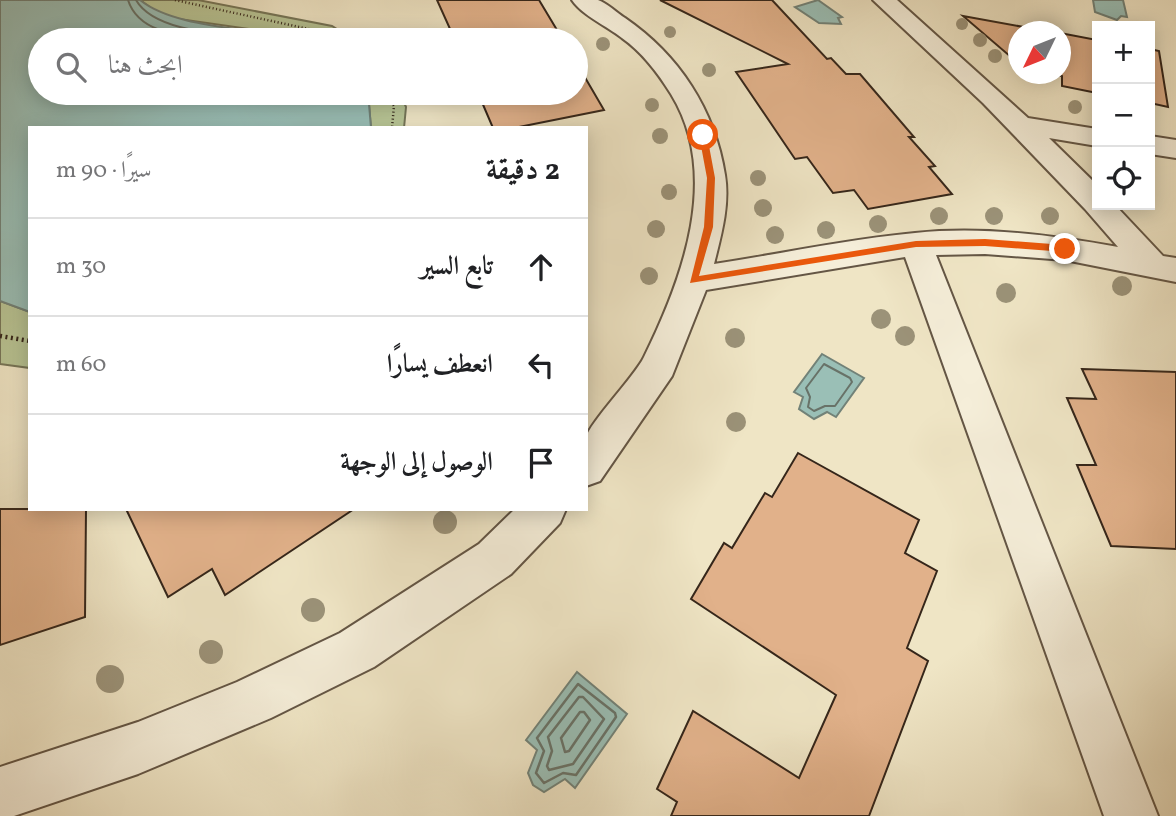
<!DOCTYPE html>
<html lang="ar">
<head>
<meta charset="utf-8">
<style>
  body { margin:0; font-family:Vollkorn,Amiri,serif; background:#f6f6f6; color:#202124; direction:rtl }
  .controls { position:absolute; right:21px; top:21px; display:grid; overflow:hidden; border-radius:0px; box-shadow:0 4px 18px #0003 }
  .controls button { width:63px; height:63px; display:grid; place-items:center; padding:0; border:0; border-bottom:2px solid #e0e0e0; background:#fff; color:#202124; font:35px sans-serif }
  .compass { position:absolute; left:1008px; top:21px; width:63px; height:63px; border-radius:50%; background:#fff; box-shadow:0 4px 18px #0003; rotate:227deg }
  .stop { position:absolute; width:21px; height:21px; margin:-16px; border:5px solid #ea580c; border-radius:50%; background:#fff }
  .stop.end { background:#ea580c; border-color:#fff; box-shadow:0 2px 7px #0008 }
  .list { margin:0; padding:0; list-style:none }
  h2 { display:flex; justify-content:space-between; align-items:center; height:91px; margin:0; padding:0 28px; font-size:30px }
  h2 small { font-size:23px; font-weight:400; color:#757577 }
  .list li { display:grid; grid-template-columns:46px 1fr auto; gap:21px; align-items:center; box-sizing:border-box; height:98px; padding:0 28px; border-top:2px solid #e0e0e0 }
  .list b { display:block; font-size:26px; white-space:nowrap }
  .list em { font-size:23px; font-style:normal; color:#757577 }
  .icon { flex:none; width:38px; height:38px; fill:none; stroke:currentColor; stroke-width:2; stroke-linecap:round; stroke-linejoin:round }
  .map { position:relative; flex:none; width:1176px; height:816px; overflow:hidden; direction:ltr }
  .search { position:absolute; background:#fff; box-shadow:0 4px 18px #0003; left:28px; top:28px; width:560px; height:77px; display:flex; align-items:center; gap:18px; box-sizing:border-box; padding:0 24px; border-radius:38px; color:#757577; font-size:26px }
  .panel { position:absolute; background:#fff; box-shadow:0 4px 18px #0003; left:28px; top:126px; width:560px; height:385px; border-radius:0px; direction:rtl }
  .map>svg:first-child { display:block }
</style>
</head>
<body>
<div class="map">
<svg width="1176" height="816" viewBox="0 0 1176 816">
  <rect width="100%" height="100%" fill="#efe5c5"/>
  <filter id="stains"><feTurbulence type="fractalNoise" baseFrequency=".00286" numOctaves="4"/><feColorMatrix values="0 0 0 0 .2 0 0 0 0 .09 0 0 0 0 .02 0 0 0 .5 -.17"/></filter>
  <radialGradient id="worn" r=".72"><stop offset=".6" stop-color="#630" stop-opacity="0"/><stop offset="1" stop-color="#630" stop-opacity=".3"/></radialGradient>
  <g fill="#b9c595" stroke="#777658" stroke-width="2">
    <path d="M140,0H198L332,26L354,40H299L263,31L179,19L158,13Z"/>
    <path d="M363,93H400L406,107L404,128H371L369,104Z"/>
    <path d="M0,301L30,312V368L0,364Z"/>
  </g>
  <g fill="#9abfb6" stroke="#728278" stroke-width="2">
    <path d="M0,0H140C176,29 252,27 299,40H40V93H363L369,104L371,128H30V312L0,301Z"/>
    <path d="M818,0L842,17L838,18L841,24L819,23L795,7Z"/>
    <path d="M1093,0H1123L1127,17L1121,16L1117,20L1095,12Z"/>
    <path d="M822,354L864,378L836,417L827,412L814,419L799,409L803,397L794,392Z"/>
    <path d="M577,672L627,714L575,788L565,779L544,792L533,785L528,773L537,750L526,740Z"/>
  </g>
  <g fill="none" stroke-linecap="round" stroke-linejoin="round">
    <g stroke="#687268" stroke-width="2">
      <path d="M128,0C139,35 185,36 216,40"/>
      <path d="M136,0C156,35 234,34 271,40"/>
      <path d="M824,364L850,378L852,382L835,406H825L814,411L808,407L810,397L806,388Z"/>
    </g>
    <g stroke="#687268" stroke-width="2.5">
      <path d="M578,684L615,713L616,717L576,775L563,773L544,783L536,773L544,751L537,738Z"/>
      <path d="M579,697H583L604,719L573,764L549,770L547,766L552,751L548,737Z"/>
      <path d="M580,712H584L590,720L569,751L565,752L561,738Z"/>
    </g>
  </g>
  <g fill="#e1b18a" stroke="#35261a" stroke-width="2">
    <path d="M437,0H539L563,40H455Z"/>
    <path d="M660,0H772L827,59L831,58L846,74H860L914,137H909L935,166L929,167L952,194L868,209L854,190L833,193L807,157L795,159L736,72L788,64Z"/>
    <path d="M963,16L1051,32H1018V63Z"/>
    <path d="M1060,33L1097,40V93L1062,86V76L1049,74H1060Z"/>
    <path d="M1150,49L1159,51L1168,107L1150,103Z"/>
    <path d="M576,62L604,110L514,128H493L478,93H576Z"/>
    <path d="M1082,369L1176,372V549L1111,546L1077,465H1096L1067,398L1096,399Z"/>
    <path d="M798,453L919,520L905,553L937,571L907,648L928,661L869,816H671L677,802L657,789L693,711L799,778L836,695L691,599L724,543L732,548L765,493L772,497Z"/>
    <path d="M0,509H86L85,617L0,645Z"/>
    <path d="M126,509H354L225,595L212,569L168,597Z"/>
  </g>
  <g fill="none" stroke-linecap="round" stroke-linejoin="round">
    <defs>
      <g id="minor">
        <path d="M572,0C579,0 591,0 598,0C607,3 617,13 625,18C679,55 715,110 725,175C730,205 721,236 714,264C781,254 848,239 915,233C982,226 1052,235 1118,247L1085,209L983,103L873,0H897L1028,118L1097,129V146L1049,138L1097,185V205H1115L1163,256L1176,258V282L1065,260L985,254L936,255L1158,816H1104L905,257L706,290L672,376L600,481L586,486C586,471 584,453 586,438C589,423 635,376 644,357C683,278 721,175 671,94C658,73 642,52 622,38C607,26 583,16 572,0Z"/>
        <path d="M1150,136L1176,140V158L1150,154Z"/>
        <path d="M515,509H566L560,523L511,574L374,667L271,718L138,774L14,816H0V767L138,722L237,682L340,633L479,544Z"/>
      </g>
    </defs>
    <use href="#minor" stroke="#645645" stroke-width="4"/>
    <g stroke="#35261a" stroke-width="2.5" stroke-dasharray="1 2.5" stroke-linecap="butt">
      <path d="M175,0L322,32L333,40"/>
      <path d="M386,93L394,106L392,128"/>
    </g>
    <path stroke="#35261a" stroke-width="4.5" stroke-dasharray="2 3.5" stroke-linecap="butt" d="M0,336L30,341"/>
    <use href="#minor" fill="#f5eed9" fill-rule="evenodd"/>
  </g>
  <g fill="#9b9278">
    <circle cx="962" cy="24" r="6"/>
    <circle cx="670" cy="32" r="6"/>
    <circle cx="980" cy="40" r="7"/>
    <circle cx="603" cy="44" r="7"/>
    <circle cx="995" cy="56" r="7"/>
    <circle cx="709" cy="70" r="7"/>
    <circle cx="652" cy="105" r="7"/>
    <circle cx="1075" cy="107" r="7"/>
    <circle cx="660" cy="136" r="8"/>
    <circle cx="758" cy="178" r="8"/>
    <circle cx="669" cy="192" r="8"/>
    <circle cx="763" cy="208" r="9"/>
    <circle cx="939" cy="216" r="9"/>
    <circle cx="994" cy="216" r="9"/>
    <circle cx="1050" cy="216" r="9"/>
    <circle cx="878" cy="224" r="9"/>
    <circle cx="656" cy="229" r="9"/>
    <circle cx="826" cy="230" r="9"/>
    <circle cx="775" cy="235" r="9"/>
    <circle cx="649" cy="276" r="9"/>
    <circle cx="1122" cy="286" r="10"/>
    <circle cx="1006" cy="293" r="10"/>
    <circle cx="881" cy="319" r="10"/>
    <circle cx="905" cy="336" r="10"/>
    <circle cx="735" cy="338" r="10"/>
    <circle cx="736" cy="422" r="10"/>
    <circle cx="445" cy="522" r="12"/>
    <circle cx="313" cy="610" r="12"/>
    <circle cx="211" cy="652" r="12"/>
    <circle cx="110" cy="679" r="14"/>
  </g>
  <path fill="#ea580c" d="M703,132L707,135L715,178L713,227L699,276L916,241L985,239L1065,245L1070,249L1065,252L985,246L916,247L690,283L704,227L707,178L699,135Z"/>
  <rect width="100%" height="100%" filter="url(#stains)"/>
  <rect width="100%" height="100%" fill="url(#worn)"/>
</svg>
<div class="controls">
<button>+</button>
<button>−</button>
<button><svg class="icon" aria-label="locate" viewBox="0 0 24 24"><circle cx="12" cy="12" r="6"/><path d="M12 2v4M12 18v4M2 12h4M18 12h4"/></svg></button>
</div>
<svg class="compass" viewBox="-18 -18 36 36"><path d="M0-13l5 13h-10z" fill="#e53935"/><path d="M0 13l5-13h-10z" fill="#757577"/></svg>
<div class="stop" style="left:703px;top:135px"></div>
<div class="stop end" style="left:1065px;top:249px"></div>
<div class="search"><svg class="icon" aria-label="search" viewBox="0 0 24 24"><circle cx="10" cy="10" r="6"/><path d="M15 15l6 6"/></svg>ابحث هنا</div>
<section class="panel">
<h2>2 دقيقة<small>سيرًا · 90 m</small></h2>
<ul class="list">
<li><svg class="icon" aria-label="ahead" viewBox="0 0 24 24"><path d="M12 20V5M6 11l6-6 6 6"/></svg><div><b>تابع السير</b></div><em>30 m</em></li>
<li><svg class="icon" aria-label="left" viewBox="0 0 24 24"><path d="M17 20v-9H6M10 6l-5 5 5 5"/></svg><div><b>انعطف يسارًا</b></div><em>60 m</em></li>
<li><svg class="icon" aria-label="arrive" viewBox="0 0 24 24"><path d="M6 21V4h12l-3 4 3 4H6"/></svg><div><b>الوصول إلى الوجهة</b></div></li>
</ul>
</section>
</div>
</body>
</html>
